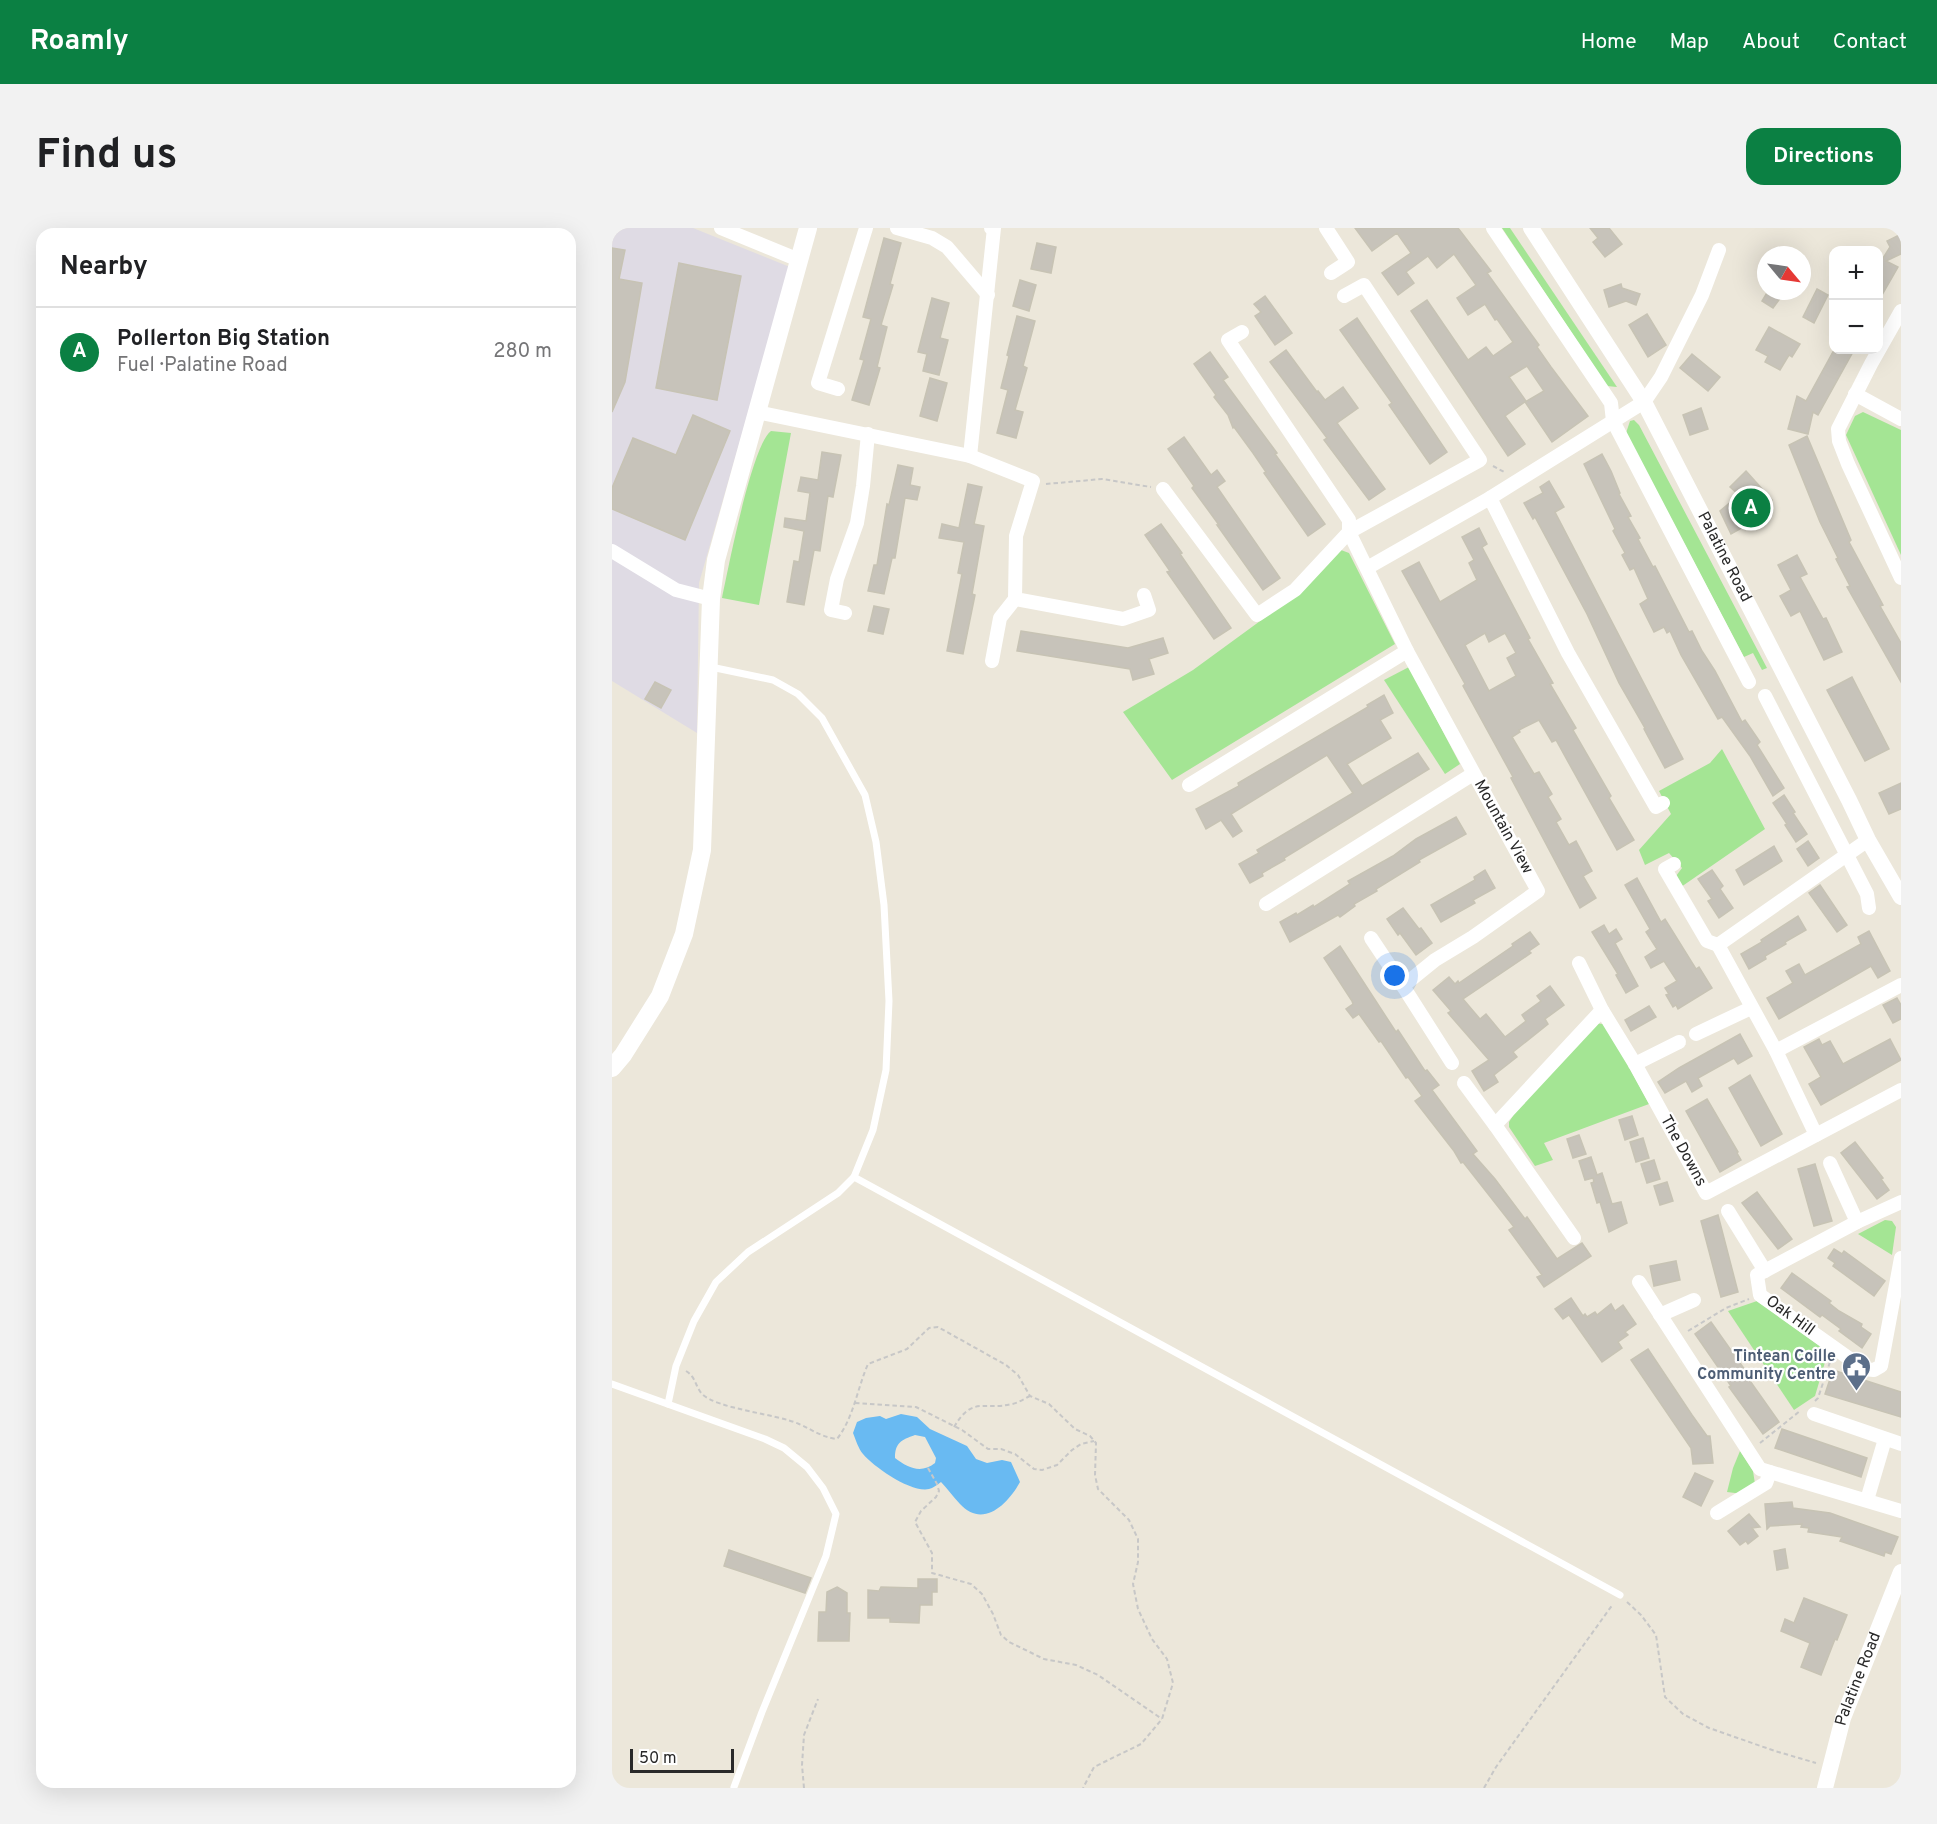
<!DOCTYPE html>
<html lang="en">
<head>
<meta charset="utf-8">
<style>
  body { margin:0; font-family:Overpass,sans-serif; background:#f2f2f2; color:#202124 }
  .controls { position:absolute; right:18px; top:18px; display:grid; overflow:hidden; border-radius:12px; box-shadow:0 6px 24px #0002 }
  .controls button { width:54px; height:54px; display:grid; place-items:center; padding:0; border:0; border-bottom:2px solid #e0e0e0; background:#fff; color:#202124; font:30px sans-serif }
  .compass { position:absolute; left:1145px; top:18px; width:54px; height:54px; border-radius:50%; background:#fff; box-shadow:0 6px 24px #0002; rotate:119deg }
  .scale { position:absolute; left:18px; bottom:15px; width:104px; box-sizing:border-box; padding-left:6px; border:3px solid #292929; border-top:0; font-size:16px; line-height:21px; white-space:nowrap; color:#292929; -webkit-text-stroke:4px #fff; paint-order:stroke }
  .you { position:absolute; left:783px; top:748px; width:21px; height:21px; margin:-15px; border:4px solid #fff; border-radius:50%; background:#1a73e8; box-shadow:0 0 0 9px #1a73e833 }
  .badge { display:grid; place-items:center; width:39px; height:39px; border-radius:50%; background:#0b8043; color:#fff; font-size:20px; font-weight:700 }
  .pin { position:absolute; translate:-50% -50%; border:3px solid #fff; box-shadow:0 2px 6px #0006 }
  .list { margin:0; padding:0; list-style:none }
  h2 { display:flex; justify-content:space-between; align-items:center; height:78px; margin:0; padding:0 24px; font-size:26px }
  h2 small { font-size:20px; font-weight:400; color:#757577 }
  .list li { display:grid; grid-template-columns:39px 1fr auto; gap:18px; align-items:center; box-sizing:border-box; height:90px; padding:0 24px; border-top:2px solid #e0e0e0 }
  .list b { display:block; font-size:22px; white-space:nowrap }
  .list p { margin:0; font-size:20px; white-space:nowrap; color:#757577 }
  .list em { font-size:20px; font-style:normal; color:#757577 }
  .map { position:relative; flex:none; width:1289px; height:1560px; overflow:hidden; border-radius:18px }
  header { display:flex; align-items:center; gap:36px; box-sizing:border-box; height:84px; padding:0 30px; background:#0b8043; color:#fff }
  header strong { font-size:28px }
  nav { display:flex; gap:33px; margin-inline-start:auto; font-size:21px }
  .intro { display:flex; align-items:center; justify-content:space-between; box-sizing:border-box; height:144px; padding:0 36px }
  h1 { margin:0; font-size:42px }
  .button { padding:15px 27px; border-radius:18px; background:#0b8043; color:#fff; font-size:21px; font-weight:700 }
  main { display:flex; gap:36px; padding:0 36px }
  aside { flex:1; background:#fff; border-radius:18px; box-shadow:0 6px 24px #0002 }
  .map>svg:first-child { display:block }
</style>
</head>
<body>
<header>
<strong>Roamly</strong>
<nav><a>Home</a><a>Map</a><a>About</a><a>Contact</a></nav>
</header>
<div class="intro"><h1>Find us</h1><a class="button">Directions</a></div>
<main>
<aside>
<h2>Nearby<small></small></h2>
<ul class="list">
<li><span class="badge">A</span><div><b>Pollerton Big Station</b><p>Fuel · Palatine Road</p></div><em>280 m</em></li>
</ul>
</aside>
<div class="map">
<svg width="1289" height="1560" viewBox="0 0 1289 1560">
  <rect width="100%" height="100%" fill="#ece7da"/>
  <path fill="#dfdbe4" d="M0,0H81L178,39L87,355L85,505L0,453Z"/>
  <g fill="#a4e594">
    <path d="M890,0H898L1005,159L995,158Z"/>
    <path d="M1251,184L1289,202V327L1234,207L1243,188Z"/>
    <path d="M1022,192L1027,197L1155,440L1150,442L1141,425L1132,429L1014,205L1018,193Z"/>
    <path d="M159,203L179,205L147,377L110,370C116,342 140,216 159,203Z"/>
    <path d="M729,322L737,325L783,416L560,552L511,484L581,442L644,396L686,365Z"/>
    <path d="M797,439L848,536L833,546L772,452Z"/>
    <path d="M1110,521L1153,601L1069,659L1064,648L1070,640L1057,625L1033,637L1027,622L1059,586L1047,563L1098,535Z"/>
    <path d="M982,795L991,796L996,800L1037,876L932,915L941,932L923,938L897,899V894L904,883Z"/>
    <path d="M1273,992L1280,993L1284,999L1280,1027L1246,1006Z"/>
    <path d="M1145,1073L1216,1124L1203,1168L1182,1182L1116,1083Z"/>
    <path d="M1128,1223L1141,1243L1143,1256L1131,1266L1115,1264L1121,1240Z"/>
  </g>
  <path fill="#69baf2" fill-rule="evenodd" d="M289,1186L305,1189L318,1201L355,1218L364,1231L375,1235L390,1232L399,1234L408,1254C396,1276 371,1301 348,1276C341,1269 336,1261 329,1254C325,1257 321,1260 317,1261C299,1265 262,1239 251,1226C246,1220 244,1212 241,1205L245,1194L254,1190L268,1188L274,1191ZM303,1207L313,1209L324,1230L323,1235C309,1246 296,1240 283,1230C283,1215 289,1212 303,1207Z"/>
  <g fill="#c7c3ba" stroke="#c7c3b4" stroke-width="1.5" fill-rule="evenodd">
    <path d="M743,0H846L879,43L875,45L927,117L925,119L939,139L976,188L940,214L913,174L932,163L915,138L897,149L914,173L893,188L913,216L896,228L799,83L815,72L856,132L874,119L881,128L901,114L885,91L883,92L873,76L856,87L845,70L864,57L842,26L825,40L816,28L794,44L802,55L786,67L770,45L799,25L785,5L760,23Z"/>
    <path d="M978,0H997L1010,16L993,29L981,14L986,10Z"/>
    <path d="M1289,6V26L1274,33L1286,39L1266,74V38L1278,19L1275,13Z"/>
    <path d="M272,10L289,15L278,56L281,57L269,97L275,99L265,139L268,140L257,177L240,172L252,132L248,131L259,91L251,89Z"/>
    <path d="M425,15L444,19L439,45L419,41Z"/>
    <path d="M0,20L13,22L7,51L30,55L13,154L0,184Z"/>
    <path d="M67,35L129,48L105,172L44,160Z"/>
    <path d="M408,52L424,57L417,83L401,78Z"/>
    <path d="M1009,56L1010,60L1028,66L1024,77L1014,73L997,79L992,62Z"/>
    <path d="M1205,61L1216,67L1202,95L1191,89Z"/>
    <path d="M1156,63H1160L1169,69L1161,80L1150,73Z"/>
    <path d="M653,68L680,105L663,117L643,88L649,84L642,76Z"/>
    <path d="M320,70L337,75L328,110L336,112L327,147L311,143L315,126L306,124Z"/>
    <path d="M1035,86L1054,117L1036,129L1017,97Z"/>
    <path d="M405,88L423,93L411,138L415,140L403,182L411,184L404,210L385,205L396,162L389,160L397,128L395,127Z"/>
    <path d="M745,90L835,224L818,236L777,177L780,175L728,102Z"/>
    <path d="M1157,99L1188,116L1180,129L1177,127L1168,142L1153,134L1156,128L1144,122Z"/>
    <path d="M674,122L705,164L706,163L713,172L731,159L746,180L725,195L773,261L757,272L712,212L715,210L658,134Z"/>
    <path d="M1222,122H1242L1206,187L1201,184L1196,206L1176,201L1185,168L1194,173Z"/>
    <path d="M598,124L616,149L611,152L665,225L663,226L713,296L696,308L652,245L654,244L641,225L622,199L621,200L616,187L602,169L604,167L582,136Z"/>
    <path d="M1080,126L1108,149L1096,163L1068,140Z"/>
    <path d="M318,150L335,155L325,193L308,188Z"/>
    <path d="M1089,180L1096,201L1078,207L1071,187Z"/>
    <path d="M81,187L118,203L73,312L0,281V260L21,210L64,227Z"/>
    <path d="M1195,208L1239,312L1237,314L1271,377L1268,378L1289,415V454L1235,359L1238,358L1224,331L1226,330L1208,294L1177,217Z"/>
    <path d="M572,209L599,247L605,242L613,253L605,259L668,350L651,362L605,297H607L580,260L582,258L556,221Z"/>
    <path d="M210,224L229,227L221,269L216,268L208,323L202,322L192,377L175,374L182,333L187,334L192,303L172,299L173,290L194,293L198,265L186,263L189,249L206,252Z"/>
    <path d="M990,226L999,243L1008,265L1007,266L1019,288L1016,289L1028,310L1026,311L1041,339L1043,338L1077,404L1080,403L1090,423L1103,443L1130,494L1133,492L1148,514L1145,517L1172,560L1161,568L1138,528L1110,489L1106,491L1069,427L1058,403L1055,405L1052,399L1042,404L1028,376L1036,371L1022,340L1018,342L1010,327L1013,325L1001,303L1003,301L972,236Z"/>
    <path d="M286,237L301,240L298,257L308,259L305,272L293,270L283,330H280L272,366L256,363L262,337H265L275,276L277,277Z"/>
    <path d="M1134,243L1160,272L1128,301L1119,306L1108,283L1127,267L1118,259Z"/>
    <path d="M937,253L952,279L943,284L1071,531L1053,540L1032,501L1033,500L1007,455L975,386L923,289L921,291L912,275L931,265L928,259Z"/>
    <path d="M356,256L370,259L362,296L372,298L360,366L363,367L351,426L335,423L350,346L346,345L352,314L327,310L330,296L347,300Z"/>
    <path d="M549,296L570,325L568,326L619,400L602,411L555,344L558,343L533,307Z"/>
    <path d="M867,300L875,316L870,319L918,410L916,411L941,455L938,456L964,500L961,502L999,568L997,570L1022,612L1005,622L944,512L940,514L927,492L907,502L908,504L900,509L922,546L927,544L940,566L936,569L949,591L944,594L957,617L964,613L980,643L971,648L984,670L968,680L899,550L901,549L851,458L853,456L790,343L807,334L828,374L865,352L857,335L862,332L850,309ZM873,405L877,414L893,405L904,425L895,430L904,448L877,463L853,417Z"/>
    <path d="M1185,327L1195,346L1188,349L1211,391L1214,390L1230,424L1212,432L1188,383L1179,388L1168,368L1179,362L1166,337Z"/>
    <path d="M262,378L277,381L271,406L256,403Z"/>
    <path d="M409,403L516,420L551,410L556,425L537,431L542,446L521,452L518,441L405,423Z"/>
    <path d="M1240,449L1277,521L1253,533L1215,462Z"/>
    <path d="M43,454L59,462L49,480L33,471Z"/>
    <path d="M772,467L781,485L768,492L779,510L735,536L750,558L806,525L817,541L672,630L673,632L650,645L651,648L638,655L627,636L647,625L645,622L741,565L715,527L619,586L630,603L621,609L609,592L594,601L584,581L627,558L626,555L756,479L755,477Z"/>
    <path d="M1289,555V581L1277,586L1267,565Z"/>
    <path d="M1172,567L1183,584L1181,585L1195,606L1184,614L1173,597L1175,596L1161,575Z"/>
    <path d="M844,589L854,606L807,632L808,634L764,661L765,663L742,676L743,678L728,689L726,687L678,714L668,694L684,685L685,687L701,677L702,679L738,656L736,653L781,628L804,611Z"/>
    <path d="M1196,613L1207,630L1196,638L1185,621Z"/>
    <path d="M1162,618L1170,633L1132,657L1124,642Z"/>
    <path d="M873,642L883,660L861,672L863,675L829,694L819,677L863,652L862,649Z"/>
    <path d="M1100,642L1111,658L1108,661L1121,680L1107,690L1096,673L1100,671L1086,651Z"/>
    <path d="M1025,650L1049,694L1053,691L1084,741L1087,739L1100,760L1066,781L1064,777L1061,779L1054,767L1057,766L1053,760L1065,753L1052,733L1039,740L1033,729L1045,721L1034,704L1038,701L1013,657Z"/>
    <path d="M1208,657L1235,697L1225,704L1197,665Z"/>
    <path d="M791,680L807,701L809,700L820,715L804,727L788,705L786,707L775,691Z"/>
    <path d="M1186,688L1194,702L1173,714L1174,716L1153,728L1154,731L1137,741L1129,726L1150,714L1149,712Z"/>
    <path d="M992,697L997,706L1004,701L1010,711L1003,715L1026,758L1014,765L1004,747L1006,746L980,704Z"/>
    <path d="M1257,703L1278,743L1266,750L1259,738L1167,791L1155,770L1181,755L1174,743L1187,736L1193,747L1249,716L1246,709Z"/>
    <path d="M918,704L927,716L917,723L919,725L851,771L868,791L874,786L893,809L914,793L910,787L929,773L925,768L938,758L952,777L933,791L936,796L901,824L905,829L882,847L886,854L872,863L860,843L877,832L836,785L839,783L821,762L837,749L843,756L846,753L847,755L901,718L900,716Z"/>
    <path d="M728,718L784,804L786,802L813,843L815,842L827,857L820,862L865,923L861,926L883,951L913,991L915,989L945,1031L970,1015L979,1028L932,1059L925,1049L930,1047L897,1002L902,999L851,934L849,935L842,923L803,873L810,868L796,849L794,850L769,813L767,814L747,786L741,790L734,781L741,776L740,773L712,730Z"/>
    <path d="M1285,770L1289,777V791L1281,795L1271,777Z"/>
    <path d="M1037,778L1044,789L1019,803L1013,792Z"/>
    <path d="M1128,806L1140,828L1126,836L1122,830L1086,850L1090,858L1080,864L1074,853L1053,865L1046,854L1067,840Z"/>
    <path d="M1207,811L1210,817L1218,813L1231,836L1278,811L1289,832L1209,877L1197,856L1209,849L1192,819Z"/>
    <path d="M1138,847L1170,906L1149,918L1117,860Z"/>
    <path d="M1095,871L1126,924L1125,925L1129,932L1108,944L1074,883Z"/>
    <path d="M1020,888L1026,907L1013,912L1007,892Z"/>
    <path d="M967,907L974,926L961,930L955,911Z"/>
    <path d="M1031,910L1037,930L1024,934L1018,914Z"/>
    <path d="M1243,914L1271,950L1269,951L1277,962L1265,971L1229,925Z"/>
    <path d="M979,929L985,947L990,945L1000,976L1009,974L1015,995L997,1004L988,974L985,975L979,955L982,954L981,950L973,952L967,933Z"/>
    <path d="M1042,932L1048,951L1035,955L1029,936Z"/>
    <path d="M1203,936L1220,993L1202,998L1186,941Z"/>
    <path d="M1055,954L1061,973L1048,977L1042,958Z"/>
    <path d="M1145,964L1180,1011L1166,1021L1130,975Z"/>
    <path d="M1106,987L1126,1064L1109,1069L1089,993Z"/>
    <path d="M1222,1021L1230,1026L1232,1023L1273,1053L1262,1068L1221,1038L1223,1035L1216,1030Z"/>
    <path d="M1064,1033L1068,1052L1042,1058L1038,1038Z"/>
    <path d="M1180,1045L1219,1073L1217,1075L1227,1083L1250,1096L1249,1099L1259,1106L1250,1120L1227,1103L1229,1101L1210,1087L1208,1089L1169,1060Z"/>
    <path d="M959,1070L971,1088L973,1086L975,1089L983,1084L985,1087L999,1076L1003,1083L1011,1077L1024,1096L1013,1104L1016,1107L1006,1114L1010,1120L990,1134L957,1087L951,1091L943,1081Z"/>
    <path d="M1099,1094L1133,1142L1131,1143L1167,1194L1151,1206L1117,1159L1119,1158L1083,1106Z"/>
    <path d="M1036,1121L1080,1187L1095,1208H1098L1101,1235L1081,1236L1079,1220L1019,1132Z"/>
    <path d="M1221,1142L1289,1164V1189L1213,1166Z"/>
    <path d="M1170,1201L1255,1230L1249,1249L1163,1220Z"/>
    <path d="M1083,1245L1101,1253L1089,1278L1071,1269Z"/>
    <path d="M1180,1274L1181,1280L1218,1285L1286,1309L1279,1326L1273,1324L1272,1328L1240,1317L1228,1313L1230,1309L1196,1304L1197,1300L1189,1299L1190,1296L1158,1298L1155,1301L1153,1276Z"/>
    <path d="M1137,1286L1148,1299L1140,1300L1146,1308L1136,1316L1134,1313L1128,1317L1116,1303Z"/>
    <path d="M1173,1321L1176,1340L1165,1342L1162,1323Z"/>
    <path d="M117,1322L199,1350L193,1365L112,1338Z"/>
    <path d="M306,1351H325V1364H320V1377H308L307,1395L278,1394V1390H256V1362L267,1363L269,1359L306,1360Z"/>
    <path d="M225,1359L235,1365V1385H238L237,1413H206L207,1384H214L215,1364Z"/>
    <path d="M1192,1370L1235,1387L1225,1412L1223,1411L1209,1447L1189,1439L1198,1415L1169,1403L1173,1391L1182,1395Z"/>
  </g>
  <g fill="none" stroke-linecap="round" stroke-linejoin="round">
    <g stroke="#c7c7c7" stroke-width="2" stroke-dasharray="4.5 3" stroke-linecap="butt">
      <path d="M881,238L894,245"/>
      <path d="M434,256L490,251L539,259"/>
      <path d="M1076,1103L1114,1080L1137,1071"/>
      <path d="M74,1143C84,1149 83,1158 90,1166C105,1181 165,1186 187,1196C201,1202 209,1209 225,1211C242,1189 245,1161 256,1136L295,1121L317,1100L326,1099L394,1137L406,1147L418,1168L437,1176L463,1201L478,1208L484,1215L483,1247L486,1261L517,1292L526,1311V1334L521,1356L526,1381L540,1411L555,1431L561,1455L550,1491L529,1516L482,1539L471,1560"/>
      <path d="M1203,1173L1206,1170L1218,1134"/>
      <path d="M243,1175L304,1179L350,1202L376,1221H389L403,1226L422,1241L430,1242L445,1237L460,1222L469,1216L482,1213"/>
      <path d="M342,1199C361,1167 372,1183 400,1176C406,1175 412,1171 418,1168"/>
      <path d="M1148,1215L1188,1183"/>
      <path d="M316,1240L325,1256L327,1263L324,1269L309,1283L303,1294L320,1325V1345L359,1356L370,1366L381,1386L389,1407L397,1414L432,1431L464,1437L486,1447L550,1491"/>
      <path d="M1015,1374L1029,1387L1044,1407L1053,1469L1071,1486L1097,1500L1163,1523L1204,1535"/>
      <path d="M192,1560L190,1537L192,1507L206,1471"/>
      <path d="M872,1560L884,1539L1001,1376"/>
    </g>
    <g stroke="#fff" stroke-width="7">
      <path d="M242,949L1008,1367"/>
      <path d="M0,1156L153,1211L172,1220L195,1239L211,1260L224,1286L214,1328L150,1484L122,1559"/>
      <path d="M56,1176L64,1138L82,1093L104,1054L136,1024L226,965L242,949L261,902L274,842L277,773L272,677L264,614L253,567L210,490L186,466L161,452L99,439"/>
    </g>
    <g stroke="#fff" stroke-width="14">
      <path d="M109,0L187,32"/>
      <path d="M285,0L320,10L335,19L376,67"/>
      <path d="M714,0L736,34L719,45"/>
      <path d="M881,0L999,175L1001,193L1137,454"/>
      <path d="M1289,83L1259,136L1226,201L1227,213L1236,236L1289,350"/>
      <path d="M630,104L616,112L737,292V304L795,423L926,663L861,709L823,732L791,758L840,835"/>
      <path d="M226,161L206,155L254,0"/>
      <path d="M1243,166L1289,191"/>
      <path d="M145,184L358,228L421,253L404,308L403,371L511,391L537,382L532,367"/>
      <path d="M358,228L382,0H379"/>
      <path d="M551,261L645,387L683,362L737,304L868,232L752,57L732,68"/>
      <path d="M878,270L956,425L1044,579L1051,575"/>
      <path d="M0,323L64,362L99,371"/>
      <path d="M755,340L878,270L1032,174L1049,149L1090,67L1107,22"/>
      <path d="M233,385L219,382L225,351L245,295L251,258L256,206"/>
      <path d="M380,433L388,390L403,371"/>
      <path d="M1153,468L1255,666L1257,680"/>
      <path d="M577,557L795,423"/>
      <path d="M1062,636L1053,641L1095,713L1106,717"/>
      <path d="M654,676L861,546"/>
      <path d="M759,710L791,758"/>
      <path d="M967,735L990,782L1023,836L1094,965L1289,862"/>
      <path d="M1084,806L1139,780"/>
      <path d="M1164,823L1289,757"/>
      <path d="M1023,836L1067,814"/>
      <path d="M852,855L883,897"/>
      <path d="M1204,907L1164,823L1106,717L1256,612"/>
      <path d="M1218,935L1245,994"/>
      <path d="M1289,974L1245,994L1145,1047L1148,1067L1252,1141L1262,1142L1269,1138L1289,1030"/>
      <path d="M1116,983L1153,1043"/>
      <path d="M962,1010L883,897L990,782"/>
      <path d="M1027,1054L1148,1241L1289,1283"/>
      <path d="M1048,1087L1082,1072"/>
      <path d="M1202,1186L1289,1216"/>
      <path d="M1255,1272L1273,1211"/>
      <path d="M1105,1285L1154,1255L1158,1244"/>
    </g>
    <g stroke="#fff" stroke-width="16">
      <path id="s1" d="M919,0L1032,174L1237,572L1256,612L1289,669"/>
      <path id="s2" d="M1213,1560L1231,1490L1289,1344"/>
    </g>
    <path stroke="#fff" stroke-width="18" d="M0,840L11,827L48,768L72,706L90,622L99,371L104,332L196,0"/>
  </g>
  <defs>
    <symbol id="civic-pin" viewBox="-11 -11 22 30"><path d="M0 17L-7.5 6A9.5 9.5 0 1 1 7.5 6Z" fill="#5c6f8a" stroke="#fff"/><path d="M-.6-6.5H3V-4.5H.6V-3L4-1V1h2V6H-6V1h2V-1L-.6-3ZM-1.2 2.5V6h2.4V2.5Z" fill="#fff"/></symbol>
  </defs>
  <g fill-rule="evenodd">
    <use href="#civic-pin" x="1228" y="1122" width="33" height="45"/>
  </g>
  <g text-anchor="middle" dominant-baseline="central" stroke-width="4.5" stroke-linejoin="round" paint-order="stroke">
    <g font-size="16" fill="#292929" stroke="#fff">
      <text stroke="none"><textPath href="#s1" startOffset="382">Palatine Road</textPath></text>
      <text transform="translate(891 599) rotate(61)">Mountain View</text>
      <text transform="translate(1071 923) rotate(61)">The Downs</text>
      <text transform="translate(1178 1088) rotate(36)">Oak Hill</text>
      <text stroke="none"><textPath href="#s2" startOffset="114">Palatine Road</textPath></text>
    </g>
    <g font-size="16" font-weight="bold" fill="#4e5e75" stroke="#fff" text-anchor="end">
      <text x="1224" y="1129">Tintean Coille<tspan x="1224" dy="18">Community Centre</tspan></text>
    </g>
  </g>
</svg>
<div class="controls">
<button>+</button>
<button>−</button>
</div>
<svg class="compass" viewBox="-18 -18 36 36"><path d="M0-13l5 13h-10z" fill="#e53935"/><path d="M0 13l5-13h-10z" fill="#757577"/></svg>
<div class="scale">50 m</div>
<div class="you"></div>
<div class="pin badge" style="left:1139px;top:280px">A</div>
</div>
</main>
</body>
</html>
